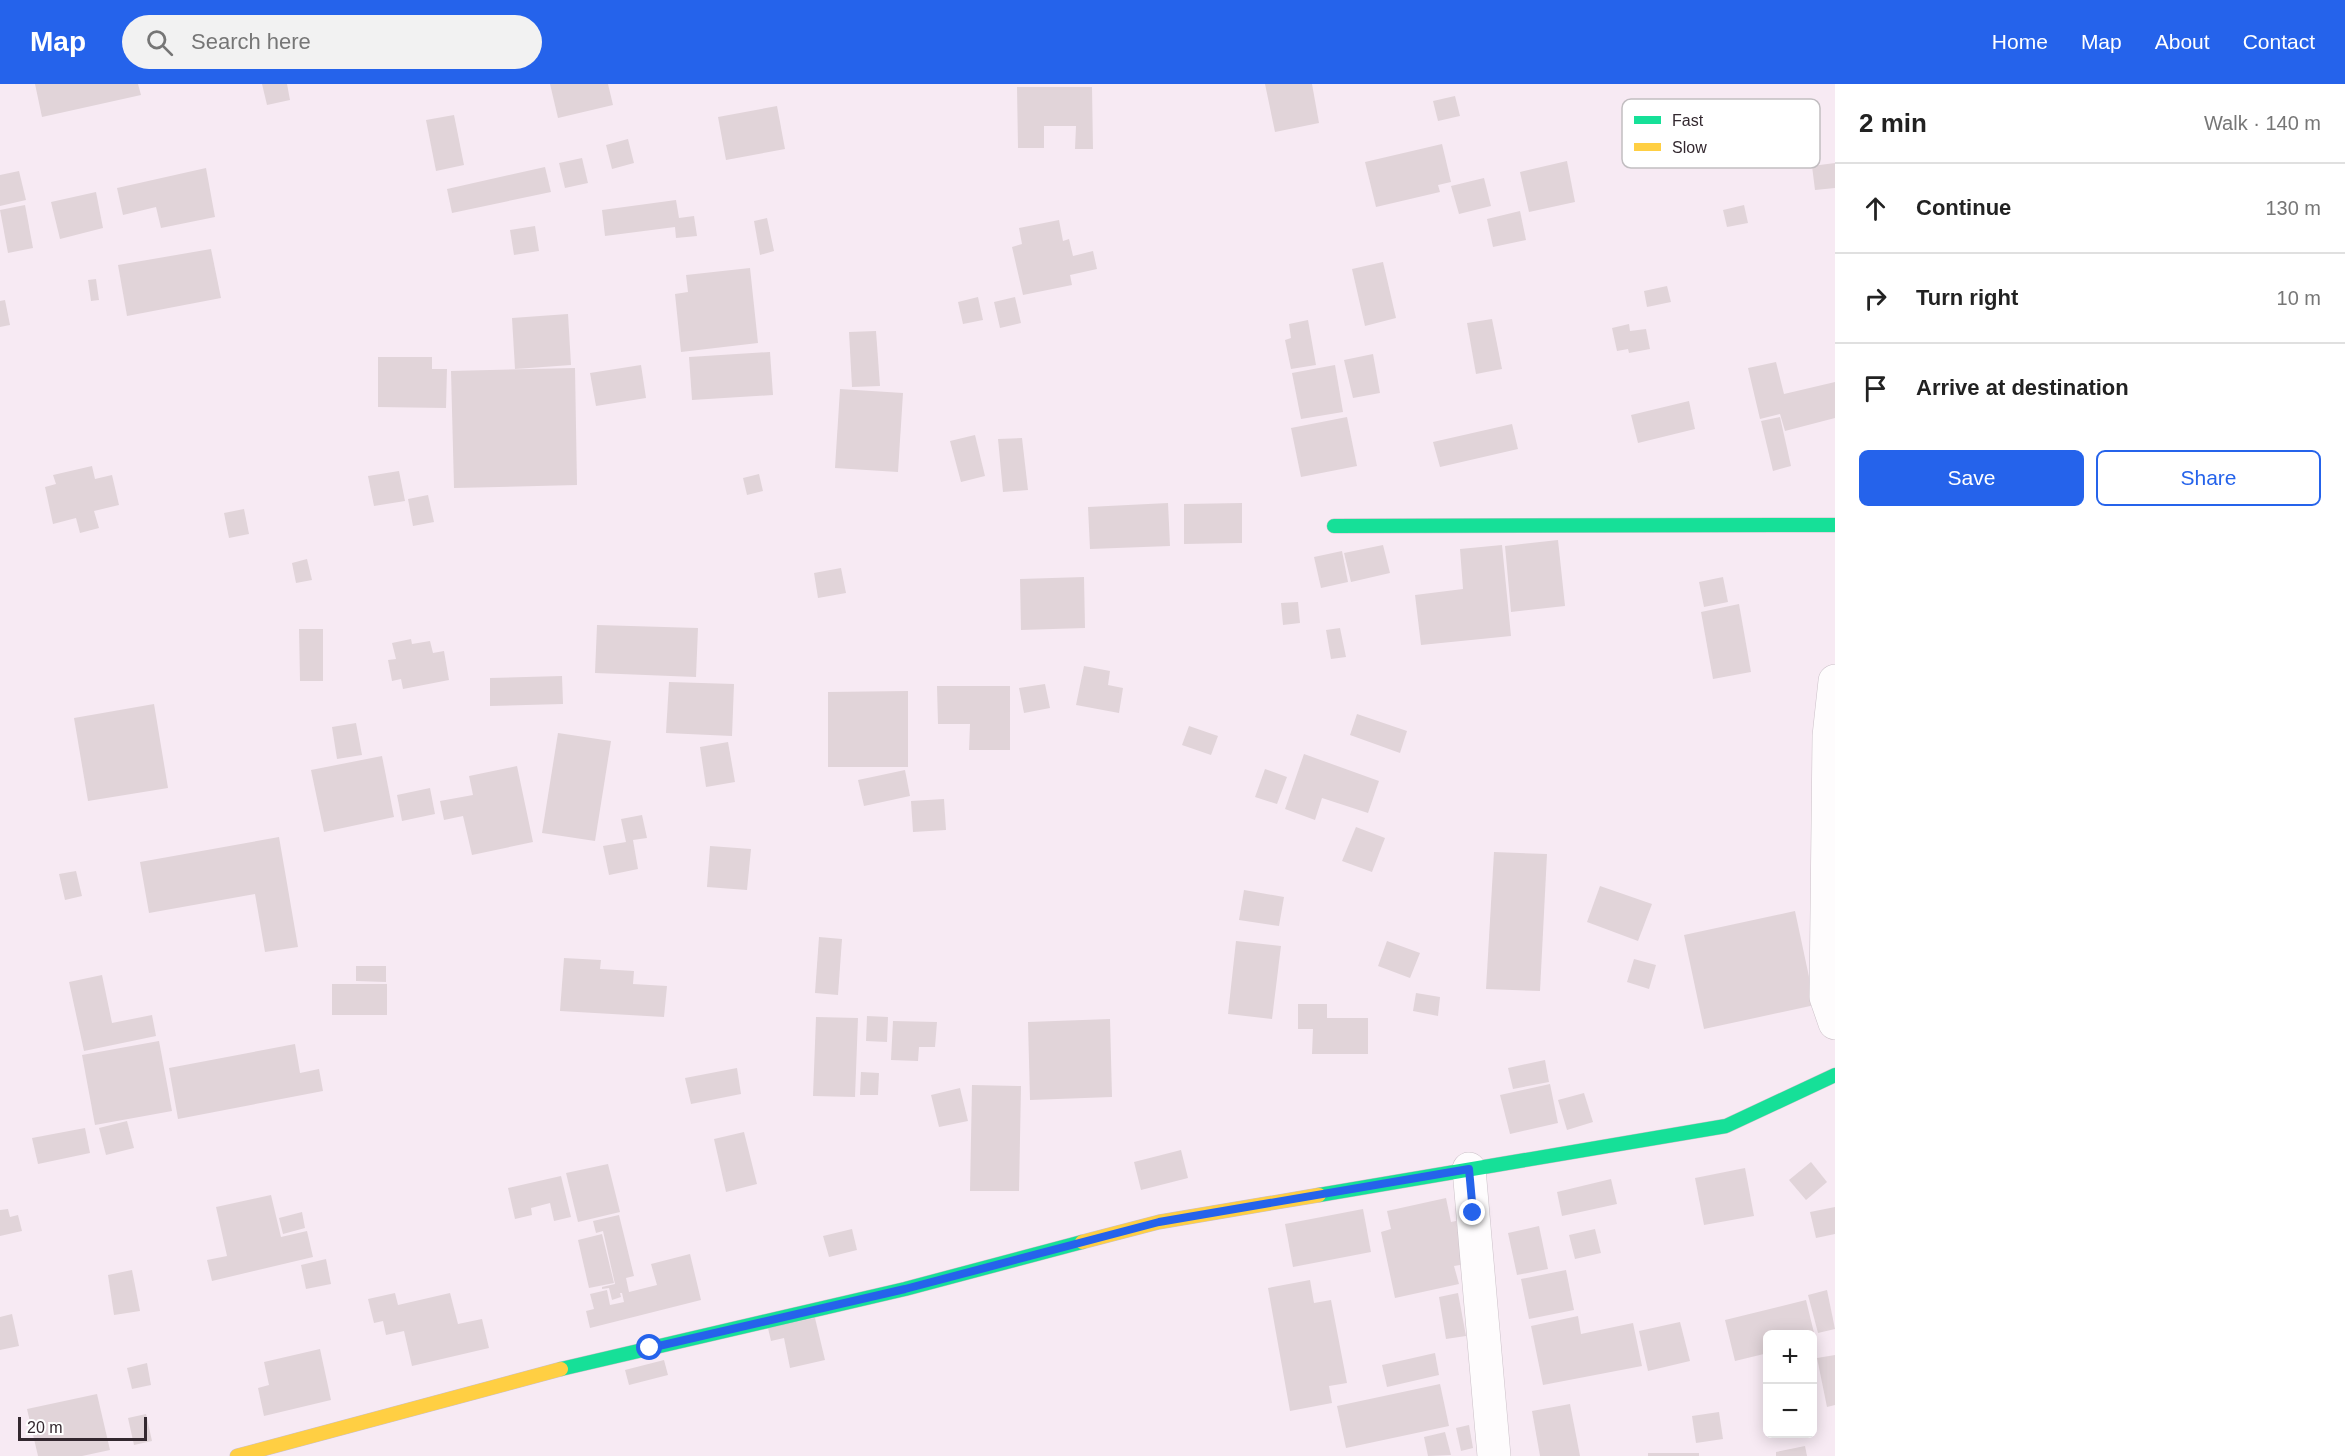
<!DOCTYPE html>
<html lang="en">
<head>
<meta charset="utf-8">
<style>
  body { margin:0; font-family:Helvetica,sans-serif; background:#f2f2f2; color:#222 }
  .controls { position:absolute; right:18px; bottom:18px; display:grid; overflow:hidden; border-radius:9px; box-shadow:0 3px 15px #0003 }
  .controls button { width:54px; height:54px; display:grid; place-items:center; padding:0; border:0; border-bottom:2px solid #e0e0e0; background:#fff; color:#222; font:30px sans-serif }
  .scale { position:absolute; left:18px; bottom:15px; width:129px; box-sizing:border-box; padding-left:6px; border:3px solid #33282f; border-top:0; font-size:16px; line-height:21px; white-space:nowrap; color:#33282f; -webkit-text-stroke:4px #fff; paint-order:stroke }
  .stop { position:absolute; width:18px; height:18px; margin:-14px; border:4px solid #2563eb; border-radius:50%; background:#fff }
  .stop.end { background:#2563eb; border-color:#fff; box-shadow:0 2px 6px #0008 }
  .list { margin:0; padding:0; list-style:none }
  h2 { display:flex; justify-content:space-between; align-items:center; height:78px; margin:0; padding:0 24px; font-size:26px }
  h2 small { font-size:20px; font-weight:400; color:#767676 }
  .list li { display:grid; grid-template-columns:39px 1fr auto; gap:18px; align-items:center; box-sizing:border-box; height:90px; padding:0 24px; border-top:2px solid #e0e0e0 }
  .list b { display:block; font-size:22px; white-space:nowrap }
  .list em { font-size:20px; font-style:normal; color:#767676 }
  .actions { display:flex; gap:12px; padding:18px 24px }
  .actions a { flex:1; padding:14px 0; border:2px solid #2563eb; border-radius:9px; text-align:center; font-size:21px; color:#2563eb }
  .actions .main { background:#2563eb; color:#fff }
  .icon { flex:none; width:33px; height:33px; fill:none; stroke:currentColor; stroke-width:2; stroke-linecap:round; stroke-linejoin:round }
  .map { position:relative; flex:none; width:1835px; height:1372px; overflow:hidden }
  header { display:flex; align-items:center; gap:36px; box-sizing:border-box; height:84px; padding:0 30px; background:#2563eb; color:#fff }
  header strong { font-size:28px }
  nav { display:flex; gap:33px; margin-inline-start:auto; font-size:21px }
  .search { width:420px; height:54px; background:#f2f2f2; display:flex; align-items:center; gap:15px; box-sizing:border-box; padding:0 21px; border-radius:33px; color:#767676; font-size:22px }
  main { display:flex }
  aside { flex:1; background:#fff }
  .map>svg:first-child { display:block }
</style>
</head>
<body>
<header>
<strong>Map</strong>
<div class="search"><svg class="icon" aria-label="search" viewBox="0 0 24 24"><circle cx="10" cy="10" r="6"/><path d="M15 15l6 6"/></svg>Search here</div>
<nav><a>Home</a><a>Map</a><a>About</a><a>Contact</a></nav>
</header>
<main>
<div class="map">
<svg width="1835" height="1372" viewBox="0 0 1835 1372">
  <rect width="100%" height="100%" fill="#f7eaf3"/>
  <g fill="#e1d4d9">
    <path d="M35,0H138L141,11L42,33Z"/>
    <path d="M262,0H287L290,16L267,21Z"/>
    <path d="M550,0H608L613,21L558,34Z"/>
    <path d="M1265,0H1312L1319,39L1275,48Z"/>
    <path d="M1017,3H1092L1093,65H1075L1076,42H1044V64H1018Z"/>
    <path d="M1455,12L1460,32L1438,37L1433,17Z"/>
    <path d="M777,22L785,65L726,76L718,33Z"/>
    <path d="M454,31L464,81L436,87L426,36Z"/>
    <path d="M628,55L634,79L612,85L606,61Z"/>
    <path d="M1442,60L1451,98L1438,101L1440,108L1376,123L1365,78Z"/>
    <path d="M582,74L588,99L565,104L559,79Z"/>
    <path d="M1567,77L1575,118L1529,128L1520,88Z"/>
    <path d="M1835,79V104L1815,106L1812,82Z"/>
    <path d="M545,83L551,108L452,129L447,105Z"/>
    <path d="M206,84L215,133L161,144L156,123L123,131L117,104Z"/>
    <path d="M19,87L26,116L0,122V91Z"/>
    <path d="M1484,94L1491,122L1459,130L1451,102Z"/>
    <path d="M96,108L103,144L60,155L51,118Z"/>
    <path d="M676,116L679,134L694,132L697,152L676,154L675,143L605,152L602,126Z"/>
    <path d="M25,121L33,164L8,169L0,126Z"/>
    <path d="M1744,121L1748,139L1727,143L1723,126Z"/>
    <path d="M1520,127L1526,156L1493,163L1487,135Z"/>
    <path d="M767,134L774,167L760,171L754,137Z"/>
    <path d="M1059,136L1063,157L1069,155L1073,172L1093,167L1097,185L1070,191L1072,201L1023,211L1012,163L1022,160L1019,144Z"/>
    <path d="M535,142L539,167L514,171L510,146Z"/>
    <path d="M211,165L221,214L127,232L118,181Z"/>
    <path d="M1383,178L1396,234L1365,242L1352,185Z"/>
    <path d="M750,184L758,259L681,268L675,210L688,208L686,191Z"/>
    <path d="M96,195L99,216L91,217L88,196Z"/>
    <path d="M1667,202L1671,218L1647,223L1644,207Z"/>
    <path d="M978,213L983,236L963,240L958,218Z"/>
    <path d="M1015,213L1021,239L1000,244L994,218Z"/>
    <path d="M5,216L10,241L0,243V217Z"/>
    <path d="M568,230L571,281L515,285L512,234Z"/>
    <path d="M1492,235L1502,285L1476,290L1467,239Z"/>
    <path d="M1308,236L1316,281L1291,285L1285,256L1291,254L1289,240Z"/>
    <path d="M1629,240L1630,247L1646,245L1650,265L1629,269L1628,265L1617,267L1612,244Z"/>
    <path d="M876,247L880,302L852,303L849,248Z"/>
    <path d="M770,268L773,311L692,316L689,273Z"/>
    <path d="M1373,270L1380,309L1353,314L1344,276Z"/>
    <path d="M378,273H432V285H447L446,324L378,323Z"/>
    <path d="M1776,278L1784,310L1835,298V334L1785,347L1780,330L1760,335L1748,284Z"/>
    <path d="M641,281L646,314L596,322L590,289Z"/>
    <path d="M1335,281L1343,328L1301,335L1292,289Z"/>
    <path d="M575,284L577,401L454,404L451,287Z"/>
    <path d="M840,305L903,309L898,388L835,384Z"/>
    <path d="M1689,317L1695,345L1638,359L1631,331Z"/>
    <path d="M1347,333L1357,382L1301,393L1291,344Z"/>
    <path d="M1780,333L1791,382L1773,387L1761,337Z"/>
    <path d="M1512,340L1518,365L1440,383L1433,358Z"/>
    <path d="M975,351L985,392L961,398L950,357Z"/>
    <path d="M1022,354L1028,406L1003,408L998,355Z"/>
    <path d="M92,382L95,395L112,391L119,421L94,427L99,444L80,449L76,434L53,440L45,403L56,400L53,391Z"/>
    <path d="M399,387L405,417L374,422L368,392Z"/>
    <path d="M759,390L763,407L747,411L743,394Z"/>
    <path d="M428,411L434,438L413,442L408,415Z"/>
    <path d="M1168,419L1170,462L1090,465L1088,423Z"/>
    <path d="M1242,419V459L1184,460V420Z"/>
    <path d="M244,425L249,450L229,454L224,429Z"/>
    <path d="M1558,456L1565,522L1511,528L1505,462Z"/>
    <path d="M1383,461L1390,489L1351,498L1344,469Z"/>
    <path d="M1502,461L1511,552L1421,561L1415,511L1463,505L1460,465Z"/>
    <path d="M1342,467L1348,498L1321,504L1314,473Z"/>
    <path d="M307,475L312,496L296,499L292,479Z"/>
    <path d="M841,484L846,509L818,514L814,489Z"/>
    <path d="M1084,493L1085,544L1021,546L1020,495Z"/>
    <path d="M1723,493L1728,518L1704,523L1699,498Z"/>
    <path d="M1298,518L1300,539L1283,541L1281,519Z"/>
    <path d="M1739,520L1751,588L1713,595L1701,528Z"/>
    <path d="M597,541L698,544L696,593L595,589Z"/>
    <path d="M1340,544L1346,573L1331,575L1326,546Z"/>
    <path d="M299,545H323V597H300Z"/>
    <path d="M411,555L412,560L430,557L433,569L444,567L449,596L403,605L401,595L392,597L388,576L396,575L392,559Z"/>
    <path d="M1084,582L1110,587L1108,601L1123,604L1119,629L1076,621Z"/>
    <path d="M562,592L563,620L490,622V594Z"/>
    <path d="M669,598L734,600L732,652L666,649Z"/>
    <path d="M1045,600L1050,624L1024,629L1019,604Z"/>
    <path d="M937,602H1010V666H969L970,640H938Z"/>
    <path d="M908,607V683H828V608Z"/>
    <path d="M154,620L168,704L88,717L74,634Z"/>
    <path d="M1357,630L1407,647L1400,669L1350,651Z"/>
    <path d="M356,639L362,671L337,675L332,643Z"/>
    <path d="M1189,642L1218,652L1211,671L1182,661Z"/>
    <path d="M558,649L611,657L595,757L542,749Z"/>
    <path d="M728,658L735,698L706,703L700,663Z"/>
    <path d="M1304,670L1379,697L1368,729L1322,714L1315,736L1285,725Z"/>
    <path d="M382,672L394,733L324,748L311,686Z"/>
    <path d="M517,682L533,758L472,771L463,732L444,736L440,717L473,711L469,692Z"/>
    <path d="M1265,685L1287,693L1277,720L1255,713Z"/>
    <path d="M905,686L910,712L864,722L858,696Z"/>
    <path d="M430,704L435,730L402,737L397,711Z"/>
    <path d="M944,715L946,746L913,748L911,717Z"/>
    <path d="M642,731L647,754L633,756L638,785L609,791L603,762L626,758L621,735Z"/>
    <path d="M1356,743L1385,754L1372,788L1342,777Z"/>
    <path d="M279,753L298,863L265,868L255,810L149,829L140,778Z"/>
    <path d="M710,762L751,765L747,806L707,803Z"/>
    <path d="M1494,768L1547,770L1540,907L1486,905Z"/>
    <path d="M76,787L82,812L65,816L59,790Z"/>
    <path d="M1600,802L1652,820L1638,857L1587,838Z"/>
    <path d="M1244,806L1284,813L1279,842L1239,836Z"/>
    <path d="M1795,827L1815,921L1704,945L1684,851Z"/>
    <path d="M819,853L842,855L838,911L815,909Z"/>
    <path d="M1236,857L1281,862L1272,935L1228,930Z"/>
    <path d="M1387,857L1420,869L1410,894L1378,882Z"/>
    <path d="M564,874L601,876L600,885L634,887L633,900L667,902L664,933L560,927Z"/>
    <path d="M1634,875L1656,881L1649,905L1627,898Z"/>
    <path d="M356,882H386V898L356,897Z"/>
    <path d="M102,891L112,939L152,931L156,952L84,967L69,898Z"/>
    <rect x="332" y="900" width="55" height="31"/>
    <path d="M1416,909L1440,913L1438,932L1413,927Z"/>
    <path d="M1298,920H1327V934H1368V970H1312L1313,945H1298Z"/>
    <path d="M867,932L888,933L887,958L866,957Z"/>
    <path d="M816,933L858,934L855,1013L813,1012Z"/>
    <path d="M1110,935L1112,1013L1030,1016L1028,938Z"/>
    <path d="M893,937L937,938L935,963H919L918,977L891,976Z"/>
    <path d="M159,957L172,1027L95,1041L82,971Z"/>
    <path d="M295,960L300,989L319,985L323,1007L178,1035L169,984Z"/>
    <path d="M1545,976L1549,998L1513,1005L1508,984Z"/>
    <path d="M737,984L741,1010L691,1020L685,994Z"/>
    <path d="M861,988L879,989L878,1011H860Z"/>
    <path d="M1550,1000L1558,1039L1510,1050L1500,1011Z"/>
    <path d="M972,1001L1021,1002L1019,1107H970Z"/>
    <path d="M960,1004L968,1037L939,1043L931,1011Z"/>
    <path d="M1584,1009L1593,1038L1567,1046L1558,1016Z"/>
    <path d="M127,1037L134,1064L106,1071L99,1044Z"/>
    <path d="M85,1044L90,1069L38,1080L32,1054Z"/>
    <path d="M744,1048L757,1100L726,1108L714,1055Z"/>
    <path d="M1181,1066L1188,1094L1141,1106L1134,1078Z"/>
    <path d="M1811,1078L1827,1098L1806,1116L1789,1096Z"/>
    <path d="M608,1080L620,1128L578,1138L566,1089Z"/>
    <path d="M1745,1084L1754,1132L1704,1141L1695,1094Z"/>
    <path d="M561,1092L571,1133L554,1137L550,1119L531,1124L532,1131L515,1135L508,1104Z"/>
    <path d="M1611,1095L1617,1120L1562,1132L1557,1108Z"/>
    <path d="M271,1111L281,1153L307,1147L313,1173L212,1197L207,1176L227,1172L216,1123Z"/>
    <path d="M1446,1114L1451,1138L1456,1137L1466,1180L1454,1182L1459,1200L1395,1214L1381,1148L1391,1145L1387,1127Z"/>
    <path d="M1835,1123V1150L1816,1154L1810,1128Z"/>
    <path d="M8,1125L10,1133L18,1131L22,1147L0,1152V1126Z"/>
    <path d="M1363,1125L1371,1168L1293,1183L1285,1140Z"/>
    <path d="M302,1128L305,1144L283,1150L279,1134Z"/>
    <path d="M619,1131L634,1192L626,1194L629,1208L657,1201L651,1180L690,1170L701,1216L590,1244L586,1227L594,1225L590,1210L607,1206L610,1221L624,1218L622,1209H620L621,1213L612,1216L609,1204L602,1205V1203L615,1200L603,1147L596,1149L593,1137Z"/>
    <path d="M1539,1142L1548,1185L1517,1191L1508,1149Z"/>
    <path d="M852,1145L857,1166L829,1173L823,1152Z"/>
    <path d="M1595,1145L1601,1169L1575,1175L1569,1151Z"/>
    <path d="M602,1150L614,1199L589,1204L578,1156Z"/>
    <path d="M326,1175L331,1200L306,1205L301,1181Z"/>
    <path d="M132,1186L140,1227L114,1231L108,1191Z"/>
    <path d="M1566,1186L1574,1226L1529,1235L1521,1195Z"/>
    <path d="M1310,1196L1314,1219L1331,1216L1347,1299L1329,1302L1332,1319L1290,1327L1268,1204Z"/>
    <path d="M1827,1206L1835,1245L1818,1249L1808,1211Z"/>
    <path d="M395,1209L398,1221L450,1209L458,1240L482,1235L489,1264L412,1282L404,1247L386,1251L383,1237L374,1239L368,1215Z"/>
    <path d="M1458,1209L1466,1252L1446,1255L1439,1213Z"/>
    <path d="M1806,1216L1816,1257L1812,1258V1250H1768V1269L1735,1277L1725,1236Z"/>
    <path d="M12,1230L19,1262L0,1266V1233Z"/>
    <path d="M1578,1232L1581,1250L1633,1239L1642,1282L1543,1301L1531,1242Z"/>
    <path d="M815,1234L825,1276L790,1284L784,1254L771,1257L768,1244Z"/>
    <path d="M1680,1238L1690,1277L1648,1287L1639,1247Z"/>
    <path d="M320,1265L331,1316L264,1332L258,1304L269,1301L264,1278Z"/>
    <path d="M1435,1269L1439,1291L1387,1303L1382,1281Z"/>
    <path d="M1835,1271V1321L1827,1323L1817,1274Z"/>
    <path d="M664,1276L668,1291L629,1301L625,1286Z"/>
    <path d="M147,1279L151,1301L132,1305L127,1284Z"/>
    <path d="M1440,1300L1449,1342L1346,1364L1337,1322Z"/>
    <path d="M97,1310L110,1366L82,1372H38L27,1325Z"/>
    <path d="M1570,1320L1580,1372H1540L1532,1327Z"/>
    <path d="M1719,1328L1723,1355L1696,1359L1692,1332Z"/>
    <path d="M146,1330L152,1357L134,1361L128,1334Z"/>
    <path d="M1469,1341L1473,1364L1461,1367L1456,1344Z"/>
    <path d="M1445,1348L1451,1371L1428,1372L1424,1353Z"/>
    <path d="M1805,1362L1807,1372H1776V1368Z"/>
    <rect x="1648" y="1369" width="51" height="3"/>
  </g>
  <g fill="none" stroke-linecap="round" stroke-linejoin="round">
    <defs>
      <g id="street">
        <path d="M1835,597L1829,652L1826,913L1835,939"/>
        <path d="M1469,1085L1494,1372"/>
      </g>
      <g id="fast">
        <path d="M1334,442L1835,441"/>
        <path d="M1319,1111L1726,1042L1835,991"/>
        <path d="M561,1285L905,1205L1082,1158"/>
      </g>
      <g id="slow">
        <path d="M1082,1158L1159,1138L1319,1111"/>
        <path d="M237,1372L561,1285"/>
      </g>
    </defs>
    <use href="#street" stroke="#cbc0c8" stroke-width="34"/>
    <use href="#fast" stroke="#cbc0c8" stroke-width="15"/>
    <use href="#slow" stroke="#cbc0c8" stroke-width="15"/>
    <use href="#street" stroke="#fefcfd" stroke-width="33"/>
    <use href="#fast" stroke="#16e098" stroke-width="14"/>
    <use href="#slow" stroke="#ffcf43" stroke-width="14"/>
  </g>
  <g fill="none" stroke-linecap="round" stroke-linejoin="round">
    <path stroke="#2563eb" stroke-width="8" d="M650,1264L905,1205L1159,1138L1469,1085L1473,1129"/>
  </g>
  <rect x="1622" y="15" width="198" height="69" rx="9" fill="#fff" stroke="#c2bec1" stroke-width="1.5"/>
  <rect x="1634" y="32" width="27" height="8" fill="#16e098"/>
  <rect x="1634" y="59" width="27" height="8" fill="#ffcf43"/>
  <g font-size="16" fill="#33282f">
    <text x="1672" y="42">Fast</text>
    <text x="1672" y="69">Slow</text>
  </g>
</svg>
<div class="controls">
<button>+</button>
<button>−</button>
</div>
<div class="scale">20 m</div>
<div class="stop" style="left:650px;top:1264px"></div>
<div class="stop end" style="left:1473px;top:1129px"></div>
</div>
<aside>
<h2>2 min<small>Walk · 140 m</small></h2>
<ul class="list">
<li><svg class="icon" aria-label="ahead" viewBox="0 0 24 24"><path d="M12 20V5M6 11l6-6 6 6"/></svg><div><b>Continue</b></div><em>130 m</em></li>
<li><svg class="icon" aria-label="right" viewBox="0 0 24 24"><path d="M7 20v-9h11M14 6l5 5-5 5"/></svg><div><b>Turn right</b></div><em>10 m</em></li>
<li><svg class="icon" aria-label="arrive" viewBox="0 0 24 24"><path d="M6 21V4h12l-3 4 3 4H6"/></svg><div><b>Arrive at destination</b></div></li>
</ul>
<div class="actions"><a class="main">Save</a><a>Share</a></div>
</aside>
</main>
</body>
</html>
